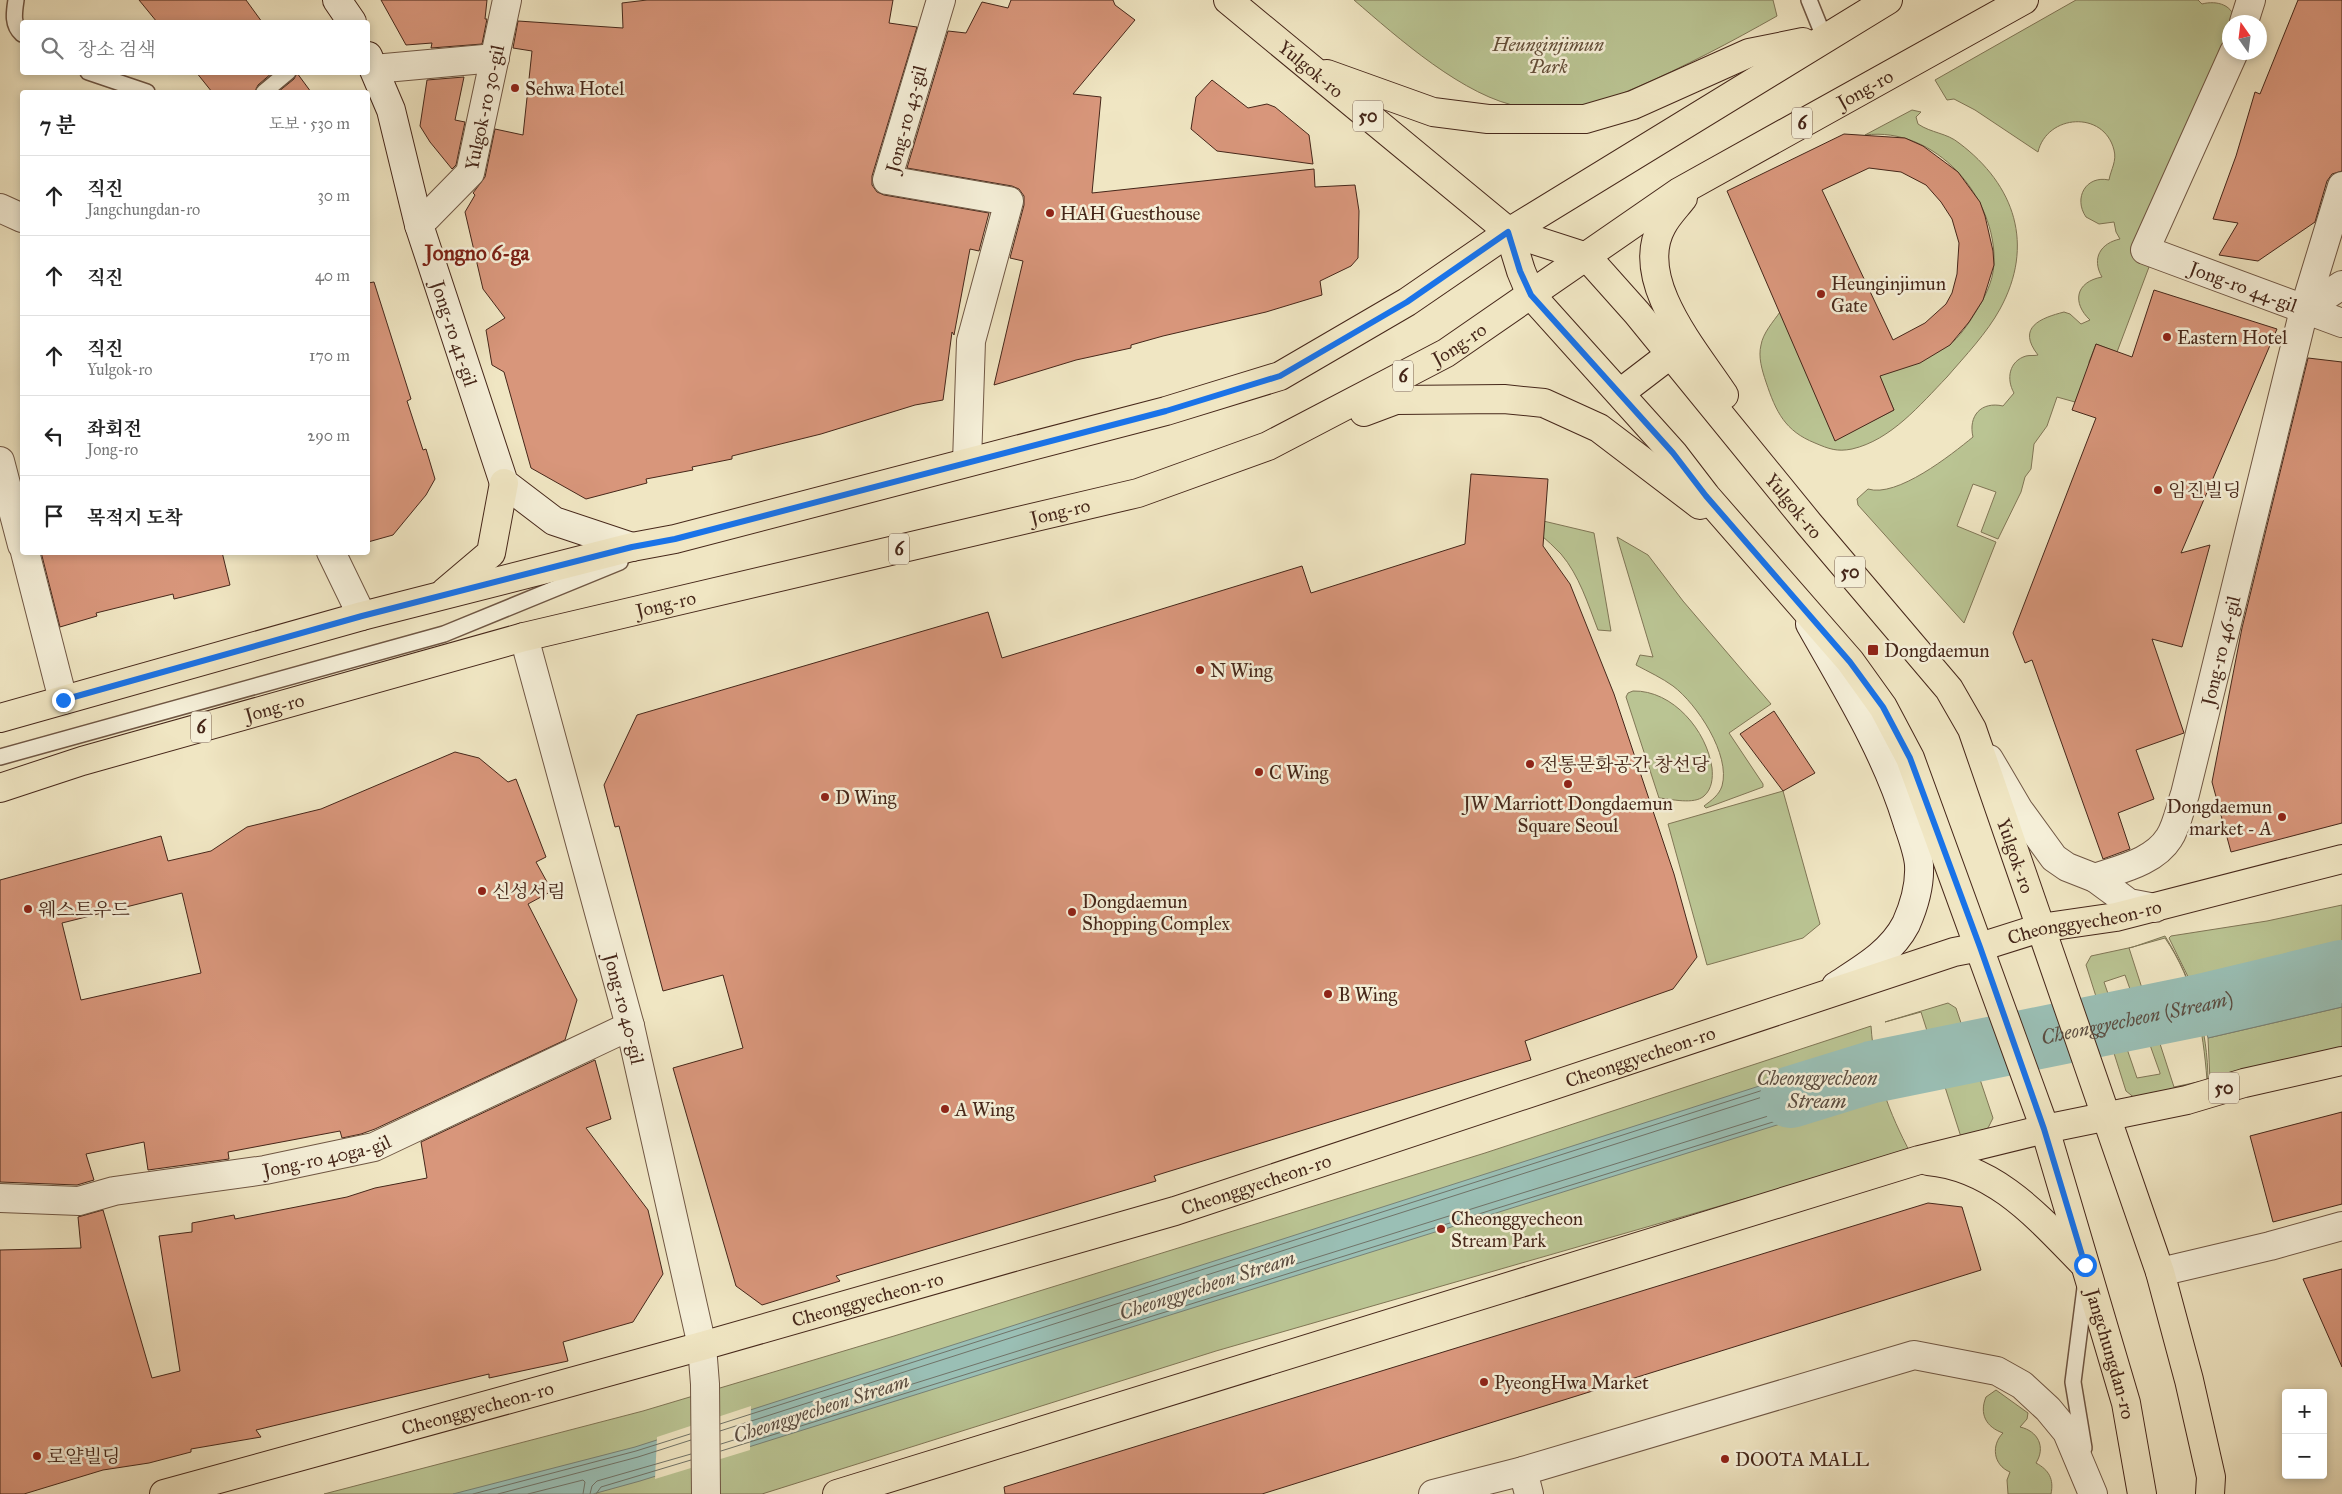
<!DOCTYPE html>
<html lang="ko">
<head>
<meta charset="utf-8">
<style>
  body { margin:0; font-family:"IM FELL Great Primer","Noto Serif KR",serif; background:#f6f6f6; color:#222 }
  .controls { position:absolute; right:15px; bottom:15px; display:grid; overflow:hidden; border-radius:5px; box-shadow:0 2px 8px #0003 }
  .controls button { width:45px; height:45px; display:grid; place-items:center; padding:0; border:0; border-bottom:1px solid #e0e0e0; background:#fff; color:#222; font:25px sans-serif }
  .compass { position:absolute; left:2222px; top:15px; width:45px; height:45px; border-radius:50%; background:#fff; box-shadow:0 2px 8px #0003; rotate:346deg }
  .stop { position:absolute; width:15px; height:15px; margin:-11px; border:4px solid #1a73e8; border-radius:50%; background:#fff }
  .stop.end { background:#1a73e8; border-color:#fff; box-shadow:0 1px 5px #0008 }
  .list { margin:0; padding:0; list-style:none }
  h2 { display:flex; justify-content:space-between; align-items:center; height:65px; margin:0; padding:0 20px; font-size:21px }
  h2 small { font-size:16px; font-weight:400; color:#767676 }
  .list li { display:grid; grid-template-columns:32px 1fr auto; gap:15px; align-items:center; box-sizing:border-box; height:80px; padding:0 20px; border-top:1px solid #e0e0e0 }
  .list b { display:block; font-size:19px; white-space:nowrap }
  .list p { margin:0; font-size:16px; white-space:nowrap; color:#767676 }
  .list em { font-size:16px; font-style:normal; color:#767676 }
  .icon { flex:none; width:28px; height:28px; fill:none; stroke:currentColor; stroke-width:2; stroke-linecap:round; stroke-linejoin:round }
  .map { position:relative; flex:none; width:2342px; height:1494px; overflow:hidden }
  .search { position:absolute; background:#fff; box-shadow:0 2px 8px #0003; left:20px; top:20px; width:350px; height:55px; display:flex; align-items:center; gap:12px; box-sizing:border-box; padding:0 18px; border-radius:5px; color:#767676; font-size:19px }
  .panel { position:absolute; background:#fff; box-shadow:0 2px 8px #0003; left:20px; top:90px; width:350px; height:465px; border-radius:5px }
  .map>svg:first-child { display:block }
</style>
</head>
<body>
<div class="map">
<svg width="2342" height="1494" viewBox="0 0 2342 1494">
  <rect width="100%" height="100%" fill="#f0e6c3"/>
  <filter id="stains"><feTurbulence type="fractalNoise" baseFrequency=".004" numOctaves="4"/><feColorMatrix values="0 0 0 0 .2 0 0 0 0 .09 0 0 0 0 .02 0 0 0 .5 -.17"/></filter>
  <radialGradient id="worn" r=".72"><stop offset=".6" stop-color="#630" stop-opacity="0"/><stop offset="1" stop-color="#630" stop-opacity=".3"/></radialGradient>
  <g fill="#bac493" stroke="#807656" fill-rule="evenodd">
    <path d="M1354,0H1773L1777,16C1731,42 1684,67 1635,88C1622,93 1607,102 1593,105C1569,110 1546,111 1522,107C1465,98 1397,37 1354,0Z"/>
    <path d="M2076,0H2198L2202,4C2217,0 2234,5 2235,22H2230V52L2117,352L2096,344L2089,362L2090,368L2075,402L2057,397L2047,426L2034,444L2031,469L2025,477L2021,492L1998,539L1981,532L1996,492L1973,484L1957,526L1996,542L1964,623L1858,505L1857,499L1868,489C1897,498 1951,455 1973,437C1968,416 1981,401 2003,406L2014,393C2006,379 2009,361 2026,356C2030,355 2034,356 2038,355C2016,327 2041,318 2064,312L2070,314L2081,324L2090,320C2072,303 2075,282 2102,277C2091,258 2101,243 2120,239L2116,232L2114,222L2099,224L2086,217C2073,198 2086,175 2109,180C2111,169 2117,161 2114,150C2104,110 2047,114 2038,152L1975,110L1954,99L1947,100L1935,80Z"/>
    <path d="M1912,110L1921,112L1916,117L1918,124C1931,133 1947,133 1959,143C2015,185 2035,245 2000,309C1987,333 1965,356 1947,377C1920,405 1891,440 1852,449C1837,452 1829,449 1815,443C1785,431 1776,412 1766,382C1762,370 1758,357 1761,345C1763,333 1773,322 1780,312L1835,440L1894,410L1879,375C1900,367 1931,357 1949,345C1959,338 1969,323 1975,313C1984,299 1993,282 1994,264C1997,197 1935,126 1865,135Z"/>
    <path d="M1518,515L1594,533L1611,631L1598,630C1588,604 1579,575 1561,554C1548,540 1532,528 1518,515Z"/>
    <path d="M1617,537L1648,555L1683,601L1771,704L1729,733L1763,784V787L1706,808L1704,806C1712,800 1719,795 1722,786C1731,755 1697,704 1673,686C1662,678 1649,672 1636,665L1640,655L1653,657Z"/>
    <path d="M1633,691C1673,690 1707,731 1712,768C1713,778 1712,789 1704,796C1694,805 1671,799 1659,798L1626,697L1628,693Z"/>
    <path d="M1783,791L1820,924L1803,938L1707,965L1668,824Z"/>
    <path d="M2342,905V959L2197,995L2169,938L2171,936L2267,921Z"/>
    <path d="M2165,936C2193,981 2208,1029 2208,1082L2181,1086L2136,1099L2126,1091L2086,965L2091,956L2133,947ZM2165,938C2195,982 2203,1029 2207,1080L2174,1087L2129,948ZM2125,975L2160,1073V1074L2137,1078L2104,982Z"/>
    <path d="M1948,1003L1956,1008L1993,1118L1988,1128L1910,1155L1751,1197L1216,1351L762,1494H324L643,1411L894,1336L1485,1153L1871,1026C1874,1073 1889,1113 1911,1154L1961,1137L1921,1012L1885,1022Z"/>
    <path d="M2342,1007V1053L2210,1080L2208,1038Z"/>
    <path d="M1996,1390L2028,1413L2027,1419L2020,1427C2038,1431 2046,1447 2036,1463C2049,1470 2054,1479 2051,1494H2008L2007,1480L2010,1472C1993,1465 1991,1445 2003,1433C1986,1427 1979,1414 1986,1397Z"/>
  </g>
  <g fill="#9abfb5" stroke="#788277">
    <path d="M2342,959V1007L2208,1038L2197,995Z"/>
    <path d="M1871,1055L1880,1095L1860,1099L640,1481L593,1494H453L635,1447L1831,1063Z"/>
  </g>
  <path fill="#f0e6c3" d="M751,1406L750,1450L655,1479L657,1437Z"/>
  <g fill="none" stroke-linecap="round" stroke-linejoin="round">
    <g stroke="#707368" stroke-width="1">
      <path d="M2342,964L2205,998L2203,1001L2213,1032L2342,1002"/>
      <path d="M2342,971L2213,1003L2211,1005L2218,1024L2342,996"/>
      <path d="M2342,979L2222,1008L2220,1011L2224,1015L2342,988"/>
      <path d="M720,1424L1832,1068L1864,1062L1867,1063L1874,1088L1872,1091L721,1451"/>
      <path d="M720,1431L1834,1074L1860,1069L1862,1071L1866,1084L1864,1086L721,1444"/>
      <path d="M473,1494L636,1451L690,1434"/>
      <path d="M498,1494L638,1457L691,1440"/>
      <path d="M528,1494L583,1480L585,1482L583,1494"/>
      <path d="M590,1494L592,1486L597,1481L691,1454"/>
      <path d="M596,1494L601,1487L691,1460"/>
    </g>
    <path stroke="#9abfb5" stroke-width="62" id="s1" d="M1791,1097L1872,1072L2201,1005L2342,971"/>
  </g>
  <g fill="#d8967b" stroke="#46271a" fill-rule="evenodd">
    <path d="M139,0H246L262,22H157Z"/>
    <path d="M381,0H487L485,19H487L482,44L431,48L432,43L406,45Z"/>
    <path d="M647,0H893L889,23L917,27L872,176V185L877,192L884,195L989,213L979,251L970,249L954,335L952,332L943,400L915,405L821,434L732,456V459L692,467L693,470L646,479L647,483L586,499L531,468L504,372L492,365L486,330L505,318L483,289L465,212L475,195L473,193L485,177L495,129L523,135L532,51L513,48L518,21L623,28L622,3Z"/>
    <path d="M1011,0H1113L1115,5L1135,20L1073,94L1101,97L1092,193L1314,169L1315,187L1355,185L1359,211L1358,258L1351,266L1320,281L1322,295L1266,312L1163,336L1131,345V348L1076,360L994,385L1023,261L1010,258L1024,205V196L1019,189L1012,186L907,168L948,31L966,33L982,2L1008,8Z"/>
    <path d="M2298,0H2342V171L2332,174L2327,181L2315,222L2258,261L2219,255L2238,223L2213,219L2236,156L2255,92L2260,94Z"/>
    <path d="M196,72H273L258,85L255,92H212Z"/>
    <path d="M297,73L311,92H278L294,79Z"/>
    <path d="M464,77L455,120L465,122L456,165L452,169L430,142L420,126L427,80Z"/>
    <path d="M1212,80L1248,108L1267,104L1275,107L1309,135L1313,164L1217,151L1191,129L1196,97Z"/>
    <path d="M1844,134L1905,138L1923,146L1958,172L1980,202L1985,216L1993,251L1994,265L1983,300L1969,322L1950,345L1920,363L1880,376L1894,410L1835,441L1727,191ZM1869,168L1901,172L1926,185L1941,202L1952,219L1959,243L1957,274L1952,293L1946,304L1925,323L1893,340L1822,190Z"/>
    <path d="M374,282L411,399L407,401L423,450L426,449L435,479L426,495L393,535L368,542V283Z"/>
    <path d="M2154,290L2277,329L2181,553L2210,545L2182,647L2152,639L2184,733L2136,750L2154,799L2118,813L2130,849L2103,859L2032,660L2025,663L2013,633L2096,418L2072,410L2096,344L2132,357Z"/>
    <path d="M2308,358L2342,362V823L2231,852L2212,782L2242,628Z"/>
    <path d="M1471,474L1548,479L1543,546L1570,584L1614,694L1674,874L1697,957L1673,989L1525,1041L1531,1060L1154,1176L1156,1181L836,1276L840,1281L762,1305L736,1286L673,1068L743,1048L723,975L663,991L619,826L615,827L604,785L637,715L988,612L1002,658L1302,566L1311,593L1465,544Z"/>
    <path d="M41,552H222L230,585L174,599L173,594L96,613L97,616L60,627Z"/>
    <path d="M1774,711L1815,773L1783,791L1740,734Z"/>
    <path d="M455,752L479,758L508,782L516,779L546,857L536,862L552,891L528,904L577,1000L565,1040L375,1129L361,1134L342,1138L340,1131L228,1152L229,1159L148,1170L144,1142L86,1154L94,1180L77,1185L0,1182V880L161,836L168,861L211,851L247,827L321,809ZM182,893L201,973L81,1000L62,923Z"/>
    <path d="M595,1060L611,1119L586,1128L648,1210L663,1274L633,1322L563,1342L568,1361L489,1378V1374L256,1430L261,1437L191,1449V1452L149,1463L103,1470L24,1494H0V1250L81,1248L78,1217L103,1210L152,1378L180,1371L159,1236L192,1232V1223L234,1215L235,1219L347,1197L375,1188L427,1178L421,1142Z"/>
    <path d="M2342,1112V1204L2273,1222L2250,1136Z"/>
    <path d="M1928,1203L1962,1207L1981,1270L1262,1494H1005L1004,1487Z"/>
    <path d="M2342,1269V1367L2303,1279Z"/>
  </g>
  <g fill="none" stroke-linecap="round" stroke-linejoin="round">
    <defs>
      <g id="lane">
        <path d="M16,0C14,13 12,25 22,34"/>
        <path d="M1809,0L1824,37"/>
        <path d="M88,72L147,92"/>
        <path d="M264,92L288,72"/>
        <path d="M0,757L444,634L620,562"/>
        <path d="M2084,1448L2073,1382L2085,1288"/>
      </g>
      <g id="street">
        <path d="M941,0L887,180L1009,201L971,341L967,462"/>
        <path d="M2244,22L2251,0"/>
        <path id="s2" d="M2234,52L2145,250L2342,323"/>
        <path d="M374,69L495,58"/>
        <path d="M0,208L22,218"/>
        <path id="s3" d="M419,225L470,173L507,0"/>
        <path d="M2304,310L2342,285"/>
        <path d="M0,461L22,545"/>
        <path d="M25,552L63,700"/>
        <path d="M331,552L362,616"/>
        <path id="s4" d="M524,637L630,1026L702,1346L705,1384L706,1494"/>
        <path id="s5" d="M1989,759L2019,810L2054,858L2067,867L2095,878C2120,869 2154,862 2169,838C2177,826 2180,808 2185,794L2304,310L2342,186"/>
        <path d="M2095,878L2129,903L2155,908"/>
        <path id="s6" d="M0,1198L79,1201L114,1191L265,1170L374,1147L630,1026"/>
        <path d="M2160,1272L2270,1246L2342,1226"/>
        <path d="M1523,1471L1529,1494"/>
        <path d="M1433,1494L1523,1471L1914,1355L1997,1371L2022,1385L2048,1409L2067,1432L2093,1494"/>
      </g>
      <g id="secondary">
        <path d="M337,0L352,22"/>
        <path id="s7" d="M368,56L391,110L419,225L504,483L554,521L632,547"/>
        <path d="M1810,624C1846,688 1885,750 1907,821C1911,834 1918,851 1919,865C1920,884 1914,906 1906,924C1891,953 1862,969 1836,986"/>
      </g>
      <g id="primary">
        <path id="s8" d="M1228,0L1509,232L1587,257L1637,313L1809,524L1949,689L1972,729L2160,1272L2189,1380L2211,1477L2210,1494"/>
        <path d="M1327,74L1433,112L1488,119H1585L1633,105L1749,53L1803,42"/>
        <path d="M1683,198C1676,207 1667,216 1662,226C1632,280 1696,352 1724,395"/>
        <path id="s9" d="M1509,232L1521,271L1531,295L1673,453L1706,496L1850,661L1883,707L1910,758L2045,1129L2126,1403L2142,1494"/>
        <path d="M1620,393L1671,354"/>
        <path d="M1364,412L1396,400L1504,399L1544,403L1599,428L1700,505"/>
        <path d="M445,592L491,553L504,483"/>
        <path d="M0,718L362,616L632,547L675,539L1166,411L1280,376L1407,302L1509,232L1888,0"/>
        <path id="s10" d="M0,788L82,761L524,637L1138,493L1268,446L1446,353L1679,192L2024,0"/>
        <path d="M1928,1161C1995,1167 2038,1217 2082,1262"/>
        <path id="s11" d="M164,1494L702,1346L1175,1211L1954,952L1980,947L2040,928L2116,917L2342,859"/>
        <path d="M837,1494L1919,1160L2045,1129L2187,1100L2244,1083L2342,1061"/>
      </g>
    </defs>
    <use href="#lane" stroke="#705744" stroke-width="18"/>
    <use href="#street" stroke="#705744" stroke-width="30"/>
    <use href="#secondary" stroke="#46271a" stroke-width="30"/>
    <use href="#primary" stroke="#46271a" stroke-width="30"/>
    <use href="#lane" stroke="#f5efd8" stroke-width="15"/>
    <use href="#street" stroke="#f5efd8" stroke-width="28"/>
    <use href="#secondary" stroke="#f5efd8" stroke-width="28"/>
    <use href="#primary" stroke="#f0e6c3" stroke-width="28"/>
  </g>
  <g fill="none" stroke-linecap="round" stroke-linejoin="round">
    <path stroke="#1a73e8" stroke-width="6" d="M63,700L362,616L632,547L675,539L1166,411L1280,376L1407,302L1508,232L1520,271L1531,295L1673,453L1706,496L1850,662L1883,707L1910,758L1980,947L2044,1129L2085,1265"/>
  </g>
  <g fill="#8f2418" stroke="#f5efd8" stroke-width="2">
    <circle cx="515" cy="88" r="5"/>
    <circle cx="1050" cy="213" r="5"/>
    <circle cx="1821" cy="294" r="5"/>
    <circle cx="2167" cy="337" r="5"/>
    <circle cx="2158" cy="490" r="5"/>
    <rect x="1867" y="644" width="12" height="12" rx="2.5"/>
    <circle cx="1200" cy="670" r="5"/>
    <circle cx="1530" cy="764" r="5"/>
    <circle cx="1259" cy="772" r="5"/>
    <circle cx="1568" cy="784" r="5"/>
    <circle cx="825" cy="797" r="5"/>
    <circle cx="2282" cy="817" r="5"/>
    <circle cx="482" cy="891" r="5"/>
    <circle cx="28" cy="909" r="5"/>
    <circle cx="1072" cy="912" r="5"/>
    <circle cx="1328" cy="994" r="5"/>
    <circle cx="945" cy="1109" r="5"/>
    <circle cx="1441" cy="1229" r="5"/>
    <circle cx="1484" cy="1382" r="5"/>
    <circle cx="37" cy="1456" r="5"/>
    <circle cx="1725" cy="1459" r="5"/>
  </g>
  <g text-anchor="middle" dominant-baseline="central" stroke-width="5" stroke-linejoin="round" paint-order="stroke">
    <g fill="#f5efd8" stroke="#7a6353" stroke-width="1">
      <rect x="1353" y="100.5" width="30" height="31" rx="4"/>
      <rect x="1792" y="107.5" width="20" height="31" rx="4"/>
      <rect x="1393" y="360.5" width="20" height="31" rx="4"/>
      <rect x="889" y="533.5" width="20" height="31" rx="4"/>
      <rect x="1835" y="556.5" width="30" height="31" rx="4"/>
      <rect x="191" y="711.5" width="20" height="31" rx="4"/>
      <rect x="2209" y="1072.5" width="30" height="31" rx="4"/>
    </g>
    <g font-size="18" font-weight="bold" fill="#46271a">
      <text x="1368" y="116">50</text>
      <text x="1802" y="123">6</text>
      <text x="1403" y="376">6</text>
      <text x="899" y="549">6</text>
      <text x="1850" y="572">50</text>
      <text x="201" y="727">6</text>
      <text x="2224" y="1088">50</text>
    </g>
    <g font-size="19" font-style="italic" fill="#634e38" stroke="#f5efd8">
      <text x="1548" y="44">Heunginjimun<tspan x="1548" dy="22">Park</tspan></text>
    </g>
    <g font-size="19" fill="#46271a" stroke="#f5efd8">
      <text stroke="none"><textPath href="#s8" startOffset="108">Yulgok-ro</textPath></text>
      <text stroke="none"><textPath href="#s10" startOffset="2011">Jong-ro</textPath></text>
      <text stroke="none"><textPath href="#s3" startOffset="140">Yulgok-ro 30-gil</textPath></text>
      <text transform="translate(906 119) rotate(-75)">Jong-ro 43-gil</text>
      <text stroke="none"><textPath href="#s2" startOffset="322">Jong-ro 44-gil</textPath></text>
      <text stroke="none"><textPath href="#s7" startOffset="291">Jong-ro 41-gil</textPath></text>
      <text stroke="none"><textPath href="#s10" startOffset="1531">Jong-ro</textPath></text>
      <text stroke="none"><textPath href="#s8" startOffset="770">Yulgok-ro</textPath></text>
      <text stroke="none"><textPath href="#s10" startOffset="1096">Jong-ro</textPath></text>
      <text stroke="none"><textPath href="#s10" startOffset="691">Jong-ro</textPath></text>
      <text stroke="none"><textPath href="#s5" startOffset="445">Jong-ro 46-gil</textPath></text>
      <text stroke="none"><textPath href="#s10" startOffset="286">Jong-ro</textPath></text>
      <text stroke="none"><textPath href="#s8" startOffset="1190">Yulgok-ro</textPath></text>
      <text stroke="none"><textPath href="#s11" startOffset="2005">Cheonggyecheon-ro</textPath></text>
      <text stroke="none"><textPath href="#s4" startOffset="385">Jong-ro 40-gil</textPath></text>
      <text stroke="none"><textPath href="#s11" startOffset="1540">Cheonggyecheon-ro</textPath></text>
      <text stroke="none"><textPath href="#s6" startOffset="331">Jong-ro 40ga-gil</textPath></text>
      <text stroke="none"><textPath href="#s11" startOffset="1135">Cheonggyecheon-ro</textPath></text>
      <text stroke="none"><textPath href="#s11" startOffset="730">Cheonggyecheon-ro</textPath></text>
      <text stroke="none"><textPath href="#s9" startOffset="1296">Jangchungdan-ro</textPath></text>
      <text stroke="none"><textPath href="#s11" startOffset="325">Cheonggyecheon-ro</textPath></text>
    </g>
    <g font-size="19" fill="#46271a" stroke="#f5efd8" text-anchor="start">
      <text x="525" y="88">Sehwa Hotel</text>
      <text x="1060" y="213">HAH Guesthouse</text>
      <text x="1831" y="283">Heunginjimun<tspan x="1831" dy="22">Gate</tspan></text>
      <text x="2177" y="337">Eastern Hotel</text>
      <text x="2168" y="490">임진빌딩</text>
      <text x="1884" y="650">Dongdaemun</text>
      <text x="1210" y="670">N Wing</text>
      <text x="1540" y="764">전통문화공간 창선당</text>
      <text x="1269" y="772">C Wing</text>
      <text x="835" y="797">D Wing</text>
      <text x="1568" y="803" text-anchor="middle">JW Marriott Dongdaemun<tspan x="1568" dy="22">Square Seoul</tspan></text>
      <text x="2272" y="806" text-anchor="end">Dongdaemun<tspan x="2272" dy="22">market - A</tspan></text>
      <text x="492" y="891">신성서림</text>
      <text x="1082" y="901">Dongdaemun<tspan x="1082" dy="22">Shopping Complex</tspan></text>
      <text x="38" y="909">웨스트우드</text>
      <text x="1338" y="994">B Wing</text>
      <text x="955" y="1109">A Wing</text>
      <text x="1451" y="1218">Cheonggyecheon<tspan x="1451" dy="22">Stream Park</tspan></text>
      <text x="1494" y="1382">PyeongHwa Market</text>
      <text x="47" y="1456">로얄빌딩</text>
      <text x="1735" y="1459">DOOTA MALL</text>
    </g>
    <g font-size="20" font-style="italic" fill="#5b4d41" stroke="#f5efd8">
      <text stroke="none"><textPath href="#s1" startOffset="355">Cheonggyecheon (Stream)</textPath></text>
      <text x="1817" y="1078">Cheonggyecheon<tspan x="1817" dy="23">Stream</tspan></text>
      <text transform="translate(1207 1285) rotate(-18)">Cheonggyecheon Stream</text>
      <text transform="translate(821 1408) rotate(-18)">Cheonggyecheon Stream</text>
    </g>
    <g font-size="21" font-weight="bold" fill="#7a1f14" stroke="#f5efd8">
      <text x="477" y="253">Jongno 6-ga</text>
    </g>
  </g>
  <rect width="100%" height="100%" filter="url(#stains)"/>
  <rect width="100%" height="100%" fill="url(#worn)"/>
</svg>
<div class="controls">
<button>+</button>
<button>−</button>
</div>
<svg class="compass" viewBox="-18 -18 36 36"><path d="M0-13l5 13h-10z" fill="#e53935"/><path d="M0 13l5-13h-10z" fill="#767676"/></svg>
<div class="stop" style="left:2085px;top:1265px"></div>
<div class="stop end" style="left:63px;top:700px"></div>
<div class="search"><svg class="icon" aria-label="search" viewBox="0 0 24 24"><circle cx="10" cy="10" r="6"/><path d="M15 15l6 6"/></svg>장소 검색</div>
<section class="panel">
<h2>7 분<small>도보 · 530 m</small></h2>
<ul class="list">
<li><svg class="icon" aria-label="ahead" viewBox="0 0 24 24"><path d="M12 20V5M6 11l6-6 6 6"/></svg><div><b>직진</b><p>Jangchungdan-ro</p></div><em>30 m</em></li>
<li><svg class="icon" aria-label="ahead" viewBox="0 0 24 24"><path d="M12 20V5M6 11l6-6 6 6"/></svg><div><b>직진</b></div><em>40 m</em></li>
<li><svg class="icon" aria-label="ahead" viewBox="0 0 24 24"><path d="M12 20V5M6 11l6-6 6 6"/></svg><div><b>직진</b><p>Yulgok-ro</p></div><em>170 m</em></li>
<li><svg class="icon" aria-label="left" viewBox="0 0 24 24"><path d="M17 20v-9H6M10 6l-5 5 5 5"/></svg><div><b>좌회전</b><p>Jong-ro</p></div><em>290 m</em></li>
<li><svg class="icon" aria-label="arrive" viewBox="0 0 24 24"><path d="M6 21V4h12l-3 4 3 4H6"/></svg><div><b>목적지 도착</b></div></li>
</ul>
</section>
</div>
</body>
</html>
